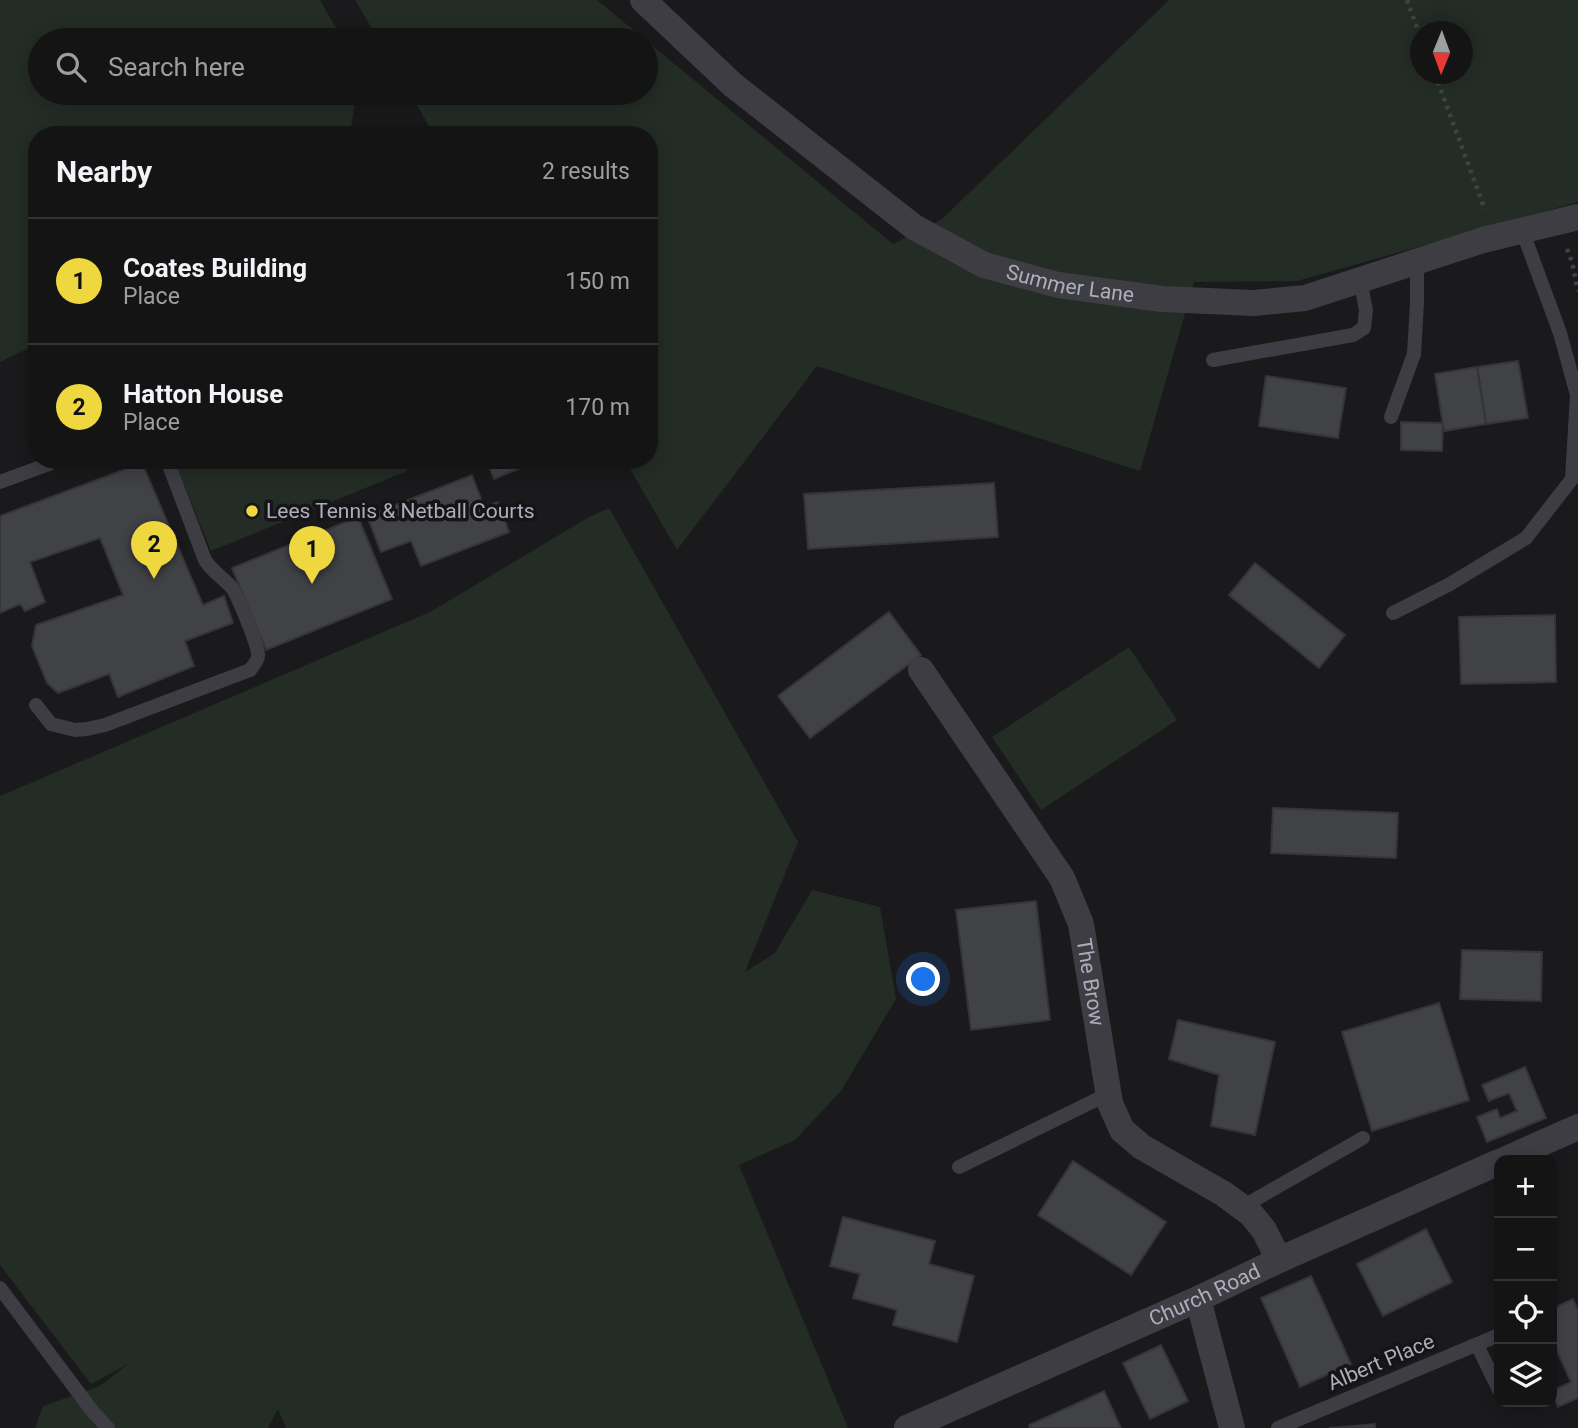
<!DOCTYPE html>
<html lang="en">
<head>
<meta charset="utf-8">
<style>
  body { margin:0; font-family:Roboto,sans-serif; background:#1d1d1e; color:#f1f3f6 }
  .controls { position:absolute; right:21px; bottom:21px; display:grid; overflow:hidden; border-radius:14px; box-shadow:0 4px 18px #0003 }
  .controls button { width:63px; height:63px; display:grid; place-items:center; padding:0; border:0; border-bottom:2px solid #333334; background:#141415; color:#f1f3f6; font:35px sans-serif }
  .compass { position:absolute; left:1410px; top:21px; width:63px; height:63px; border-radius:50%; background:#141415; box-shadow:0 4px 18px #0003; rotate:181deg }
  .you { position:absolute; left:924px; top:980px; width:24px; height:24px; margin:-18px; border:5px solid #fff; border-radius:50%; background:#1a73e8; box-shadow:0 0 0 10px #1a73e833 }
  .badge { display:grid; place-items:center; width:46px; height:46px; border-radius:50%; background:#efd73f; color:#111; font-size:23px; font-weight:700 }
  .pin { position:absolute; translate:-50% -58px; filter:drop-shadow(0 2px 4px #0008) }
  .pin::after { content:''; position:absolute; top:37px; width:24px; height:21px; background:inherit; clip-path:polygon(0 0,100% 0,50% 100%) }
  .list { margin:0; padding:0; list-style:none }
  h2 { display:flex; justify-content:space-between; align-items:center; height:91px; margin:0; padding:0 28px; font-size:30px }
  h2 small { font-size:23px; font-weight:400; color:#9d9ea0 }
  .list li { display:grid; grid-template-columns:46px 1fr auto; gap:21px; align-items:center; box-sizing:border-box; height:126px; padding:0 28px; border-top:2px solid #333334 }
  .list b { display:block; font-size:26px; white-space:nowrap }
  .list p { margin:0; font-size:23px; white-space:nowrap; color:#9d9ea0 }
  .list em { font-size:23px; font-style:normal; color:#9d9ea0 }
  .icon { flex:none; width:38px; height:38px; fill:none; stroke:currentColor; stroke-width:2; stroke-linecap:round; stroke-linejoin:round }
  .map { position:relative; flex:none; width:1578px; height:1428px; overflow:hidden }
  .search { position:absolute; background:#141415; box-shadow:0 4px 18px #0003; left:28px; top:28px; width:630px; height:77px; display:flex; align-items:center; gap:18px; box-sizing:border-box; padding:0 24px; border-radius:38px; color:#9d9ea0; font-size:26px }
  .panel { position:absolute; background:#141415; box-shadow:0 4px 18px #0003; left:28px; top:126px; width:630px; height:343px; border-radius:28px }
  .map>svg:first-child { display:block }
</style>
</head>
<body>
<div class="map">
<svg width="1578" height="1428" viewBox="0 0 1578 1428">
  <rect width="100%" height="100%" fill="#1a1a1c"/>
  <g fill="#242c26" fill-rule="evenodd">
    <path d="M0,0H320L343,40H40V93H356L350,135H37V344L0,362Z"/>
    <path d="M355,0H597L893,244L941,220L1169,0H1578V202L1297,281L1194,282L1140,471L817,366L677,550L625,460H649V135H434L410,93H646V40H379ZM1420,32H1462V74H1420Z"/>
    <path d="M174,460H402L407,471L211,551Z"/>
    <path d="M609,508L798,842L745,972L775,953L812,890L880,907L896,999L841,1091L795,1140L739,1165L848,1428H286L278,1409L268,1428H35L43,1406L100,1386L128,1364L91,1384L0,1265V796L430,612L589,517Z"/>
    <path d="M1129,647L1177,720L1041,810L992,737Z"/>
  </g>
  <g fill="#414246" stroke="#353438" stroke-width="2">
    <path d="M1518,361L1528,418L1486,424L1477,367Z"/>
    <path d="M1477,367L1486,424L1444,431L1435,374Z"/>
    <path d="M1266,376L1346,388L1338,438L1259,426Z"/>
    <path d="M1401,422L1443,423L1442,451L1401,450Z"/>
    <path d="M486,460H540L494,479Z"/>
    <path d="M142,463L203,605L224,596L233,623L185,641L194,666L118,697L109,674L58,693L47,683L32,646L36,625L123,595L100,538L30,562L45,602L25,611L20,604L0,613V516Z"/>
    <path d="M472,475L484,507L498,502L509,532L421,566L411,541L381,552L367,516Z"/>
    <path d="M994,483L998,537L808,549L804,494Z"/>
    <path d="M358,517L392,599L266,650L232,568Z"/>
    <path d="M1255,563L1345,635L1319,668L1229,595Z"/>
    <path d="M889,612L921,655L810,738L778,696Z"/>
    <path d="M1555,615L1556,682L1461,684L1459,617Z"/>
    <path d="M1273,808L1398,813L1396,858L1271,853Z"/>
    <path d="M1036,901L1050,1020L971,1030L956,910Z"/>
    <path d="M1462,950L1542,952L1541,1001L1460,999Z"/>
    <path d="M1439,1003L1469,1100L1372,1131L1342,1032Z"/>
    <path d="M1178,1020L1275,1042L1255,1135L1211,1126L1219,1075L1169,1059Z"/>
    <path d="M1525,1067L1546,1118L1487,1142L1477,1117L1497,1109L1500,1118L1517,1111L1509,1093L1489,1101L1482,1085Z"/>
    <path d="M1073,1161L1166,1222L1131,1275L1038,1215Z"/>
    <path d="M843,1217L935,1241L929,1264L974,1276L957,1342L893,1325L897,1310L853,1298L860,1274L830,1266Z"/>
    <path d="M1426,1229L1452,1282L1383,1316L1357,1264Z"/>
    <path d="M1311,1276L1351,1364L1300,1387L1261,1298Z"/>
    <path d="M1573,1299L1578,1311V1398L1558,1407L1552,1391L1571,1382L1552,1340V1309Z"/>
    <path d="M1161,1345L1188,1401L1150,1419L1123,1363Z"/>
    <path d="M1104,1391L1121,1428H1030L1029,1425Z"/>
    <path d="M1375,1424V1428H1329Z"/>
  </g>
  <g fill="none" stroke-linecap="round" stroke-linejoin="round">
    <g stroke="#414148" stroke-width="4.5" stroke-dasharray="3.5 5" stroke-linecap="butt">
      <path d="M1407,0L1420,36"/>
      <path d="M1435,74L1485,210"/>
      <path d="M1567,249L1572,262L1578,291"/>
    </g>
    <g stroke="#3d3d43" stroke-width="14">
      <path d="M1213,360L1353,335L1364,328L1366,310L1360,280"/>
      <path d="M1391,417L1414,354L1417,303V261"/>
      <path d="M0,482L60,460"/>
      <path d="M1393,613L1450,584L1526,538L1572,479L1577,395L1560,333L1522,230"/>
      <path d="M36,705L51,724L75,730L87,729L105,725L250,670C253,666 258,661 258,656C259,647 238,596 232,588C223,577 213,573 205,560L167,460"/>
      <path d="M959,1167L1108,1094"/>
      <path d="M1242,1207L1363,1138"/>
      <path d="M0,1288L93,1412L108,1428"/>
      <path d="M1477,1345L1499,1390"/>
      <path d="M1278,1428L1499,1335"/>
    </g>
    <g stroke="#3d3d43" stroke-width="26">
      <path id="s1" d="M643,0L733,85L914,227L984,265L1058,285L1162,299L1254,303L1305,298L1483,240L1578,217"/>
      <path id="s2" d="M921,670L1062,878L1081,924L1110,1103L1122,1130L1142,1147L1224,1194L1251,1214L1264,1230L1279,1260"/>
      <path d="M1504,1160L1578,1127"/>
      <path d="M1198,1299L1232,1428"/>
      <path id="s3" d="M907,1428L1198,1299L1279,1260L1499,1162"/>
    </g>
  </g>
  <circle fill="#efd73f" stroke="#151517" stroke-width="2.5" cx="252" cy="511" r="7"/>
  <g text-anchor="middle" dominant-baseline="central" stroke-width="7" stroke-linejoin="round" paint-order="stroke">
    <g font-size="21" fill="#adaebb" stroke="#151517">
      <text stroke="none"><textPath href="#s1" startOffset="522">Summer Lane</textPath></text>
      <text stroke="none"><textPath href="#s2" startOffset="360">The Brow</textPath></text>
      <text stroke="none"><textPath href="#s3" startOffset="326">Church Road</textPath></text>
      <text transform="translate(1381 1362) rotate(-23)">Albert Place</text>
    </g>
    <g font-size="21" fill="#adaebb" stroke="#151517" text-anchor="start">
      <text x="266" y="511">Lees Tennis &amp; Netball Courts</text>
    </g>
  </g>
</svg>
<div class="controls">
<button>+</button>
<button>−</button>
<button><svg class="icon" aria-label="locate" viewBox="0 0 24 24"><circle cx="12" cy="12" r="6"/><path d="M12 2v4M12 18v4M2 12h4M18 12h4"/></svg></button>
<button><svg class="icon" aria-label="layers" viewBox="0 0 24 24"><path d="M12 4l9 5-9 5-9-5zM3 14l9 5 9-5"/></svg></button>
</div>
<svg class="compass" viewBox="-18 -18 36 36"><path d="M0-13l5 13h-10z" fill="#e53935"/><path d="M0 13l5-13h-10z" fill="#9d9ea0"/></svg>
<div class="you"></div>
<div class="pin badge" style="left:312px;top:584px">1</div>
<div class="pin badge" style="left:154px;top:579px">2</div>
<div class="search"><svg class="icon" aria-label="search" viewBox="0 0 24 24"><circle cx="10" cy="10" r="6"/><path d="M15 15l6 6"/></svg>Search here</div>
<section class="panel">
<h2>Nearby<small>2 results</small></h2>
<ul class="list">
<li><span class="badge">1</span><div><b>Coates Building</b><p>Place</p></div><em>150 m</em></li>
<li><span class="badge">2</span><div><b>Hatton House</b><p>Place</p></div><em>170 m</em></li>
</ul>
</section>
</div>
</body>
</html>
